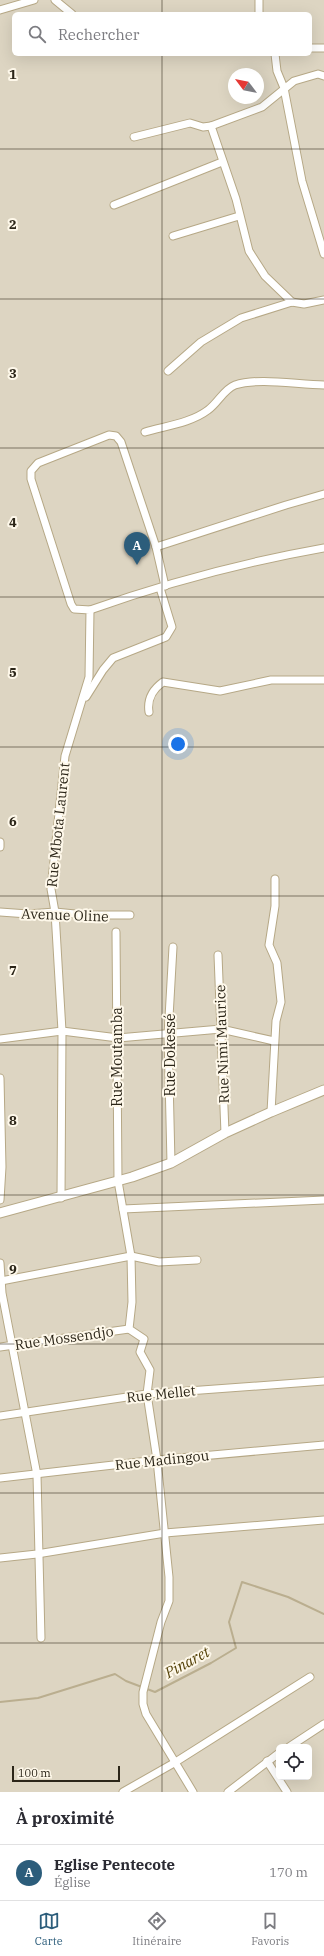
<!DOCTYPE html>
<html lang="fr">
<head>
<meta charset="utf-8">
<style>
  body { margin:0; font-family:"IBM Plex Serif",serif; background:#f2f2f3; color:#2b2b33 }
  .controls { position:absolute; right:12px; bottom:12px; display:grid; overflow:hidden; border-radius:6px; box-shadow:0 4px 16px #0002 }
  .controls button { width:36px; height:36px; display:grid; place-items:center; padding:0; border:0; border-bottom:1px solid #e1e1e2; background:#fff; color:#2b2b33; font:20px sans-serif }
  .compass { position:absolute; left:228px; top:68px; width:36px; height:36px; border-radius:50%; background:#fff; box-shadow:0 4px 16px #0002; rotate:302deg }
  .scale { position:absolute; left:12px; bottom:10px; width:108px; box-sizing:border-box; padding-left:4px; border:2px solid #2b2518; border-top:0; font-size:11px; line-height:14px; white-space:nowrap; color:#2b2518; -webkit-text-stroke:3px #fef8ea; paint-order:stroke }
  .you { position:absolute; left:178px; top:744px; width:14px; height:14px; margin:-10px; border:3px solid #fff; border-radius:50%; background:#1a73e8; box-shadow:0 0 0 6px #1a73e833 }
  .badge { display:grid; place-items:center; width:26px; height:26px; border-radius:50%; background:#2c5d7b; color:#fff; font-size:13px; font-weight:700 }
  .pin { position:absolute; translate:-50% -33px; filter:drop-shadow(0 1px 2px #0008) }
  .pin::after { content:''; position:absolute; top:21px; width:14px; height:12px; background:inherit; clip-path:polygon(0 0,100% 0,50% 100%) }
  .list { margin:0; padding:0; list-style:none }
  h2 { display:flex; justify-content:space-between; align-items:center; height:52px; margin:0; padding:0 16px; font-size:17px }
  h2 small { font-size:13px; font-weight:400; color:#7c7c81 }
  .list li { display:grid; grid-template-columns:26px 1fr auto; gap:12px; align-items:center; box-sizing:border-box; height:56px; padding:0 16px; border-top:1px solid #e1e1e2 }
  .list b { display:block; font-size:15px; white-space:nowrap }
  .list p { margin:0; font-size:13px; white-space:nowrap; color:#7c7c81 }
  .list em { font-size:13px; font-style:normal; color:#7c7c81 }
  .icon { flex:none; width:22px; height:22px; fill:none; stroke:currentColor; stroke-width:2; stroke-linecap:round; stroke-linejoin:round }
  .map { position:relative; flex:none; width:324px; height:1792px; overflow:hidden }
  .search { position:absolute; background:#fff; box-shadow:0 4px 16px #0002; left:12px; right:12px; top:12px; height:44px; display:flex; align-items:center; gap:10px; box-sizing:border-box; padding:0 14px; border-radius:6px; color:#7c7c81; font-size:15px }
  .sheet { height:108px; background:#fff }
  nav { display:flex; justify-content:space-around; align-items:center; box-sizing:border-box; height:56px; border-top:1px solid #e1e1e2; background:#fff; font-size:11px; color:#7c7c81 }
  nav a { display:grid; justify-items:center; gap:2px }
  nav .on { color:#2c5d7b }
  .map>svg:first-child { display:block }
</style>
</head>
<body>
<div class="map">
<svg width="324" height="1792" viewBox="0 0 324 1792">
  <rect width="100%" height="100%" fill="#f9eac7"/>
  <path fill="#ddd5c2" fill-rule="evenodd" d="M0,0H324V1792H0ZM14,14H310V54H14ZM234,74H258V98H234ZM279,1747H309V1777H279Z"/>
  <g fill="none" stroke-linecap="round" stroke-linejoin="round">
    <path stroke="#baae8f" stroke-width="2" d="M0,1702L38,1698L115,1674L126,1681L155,1692L211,1663L236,1648L229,1622L242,1582L288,1597L324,1614"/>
    <defs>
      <g id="street">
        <path d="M55,0L72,14"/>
        <path d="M259,0V14"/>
        <path d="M0,10L34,0"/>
        <path d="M310,48H324"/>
        <path d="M275,54L277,71L284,88L302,181L324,254"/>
        <path d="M134,137L190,123L203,127L211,126"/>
        <path d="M114,205L222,162"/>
        <path d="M173,236L239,216"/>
        <path d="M292,302L265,276L249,251L236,199L211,126L262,107L294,81L318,74L324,76"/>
        <path d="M168,371L201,342L241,318L292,302L304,304L324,300"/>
        <path d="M145,432C165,426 191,423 208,410C218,403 224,389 235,385C260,377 298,385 324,385"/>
        <path d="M156,547L286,505L324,494"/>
        <path d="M90,610C166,583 245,562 324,548"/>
        <path d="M86,697L103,670L113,658L166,637L172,627L160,588"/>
        <path d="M149,712C147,699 152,690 163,682L220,691L271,680H324"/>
        <path d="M0,847V842"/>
        <path d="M0,912L28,914L55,912L85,915H130"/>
        <path d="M116,932L118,1181L131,1256L132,1302L129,1329L144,1339L140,1352L150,1370L147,1394L157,1460L169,1577V1601L161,1622L143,1692V1704L146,1714L193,1792"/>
        <path d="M218,955L225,1133"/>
        <path d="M0,1039L62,1031L118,1038L221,1029L274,1041"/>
        <path d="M0,1078L2,1167L0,1200"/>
        <path d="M271,1112L276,1021L281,1002L277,963L269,945L275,906V879"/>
        <path d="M171,1163L168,1035L173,947"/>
        <path d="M61,1198L62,1031L55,912L51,889L65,756L89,677L90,610L74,609L71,604L31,479V471L38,463L109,435L116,436L121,442L156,547L165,586"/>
        <path d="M123,1209L324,1200"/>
        <path d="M0,1263L2,1293L37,1475L41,1638"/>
        <path d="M1,1281L131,1256L159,1262L197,1260"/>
        <path d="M0,1347L129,1329"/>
        <path d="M0,1416L147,1394L324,1381"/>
        <path d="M0,1478L157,1460L324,1445"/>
        <path d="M0,1558L37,1554L165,1533L324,1520"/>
        <path d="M289,1747L324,1724"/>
        <path d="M267,1761L287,1792"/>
        <path d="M123,1792L174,1763L310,1677"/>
        <path d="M228,1792L279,1753"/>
      </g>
      <path id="secondary" d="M0,1213L132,1177L171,1163L225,1133L271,1112L324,1090"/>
    </defs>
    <use href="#street" stroke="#b6a886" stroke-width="9"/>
    <use href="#secondary" stroke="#b6a886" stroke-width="11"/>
    <use href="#street" stroke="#fff" stroke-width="7"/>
    <use href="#secondary" stroke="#fff" stroke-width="9"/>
  </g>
  <path fill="none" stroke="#2b2518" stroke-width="1" stroke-opacity="0.55" d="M162,0V14M162,54V1792M0,149H324M0,299H324M0,448H324M0,597H324M0,747H324M0,896H324M0,1045H324M0,1195H324M0,1344H324M0,1493H324M0,1643H324"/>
  <g text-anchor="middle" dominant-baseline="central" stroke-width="4" stroke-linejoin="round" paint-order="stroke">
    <g font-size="14" fill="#2b2518" stroke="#fef8ea">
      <text transform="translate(58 825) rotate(-84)">Rue Mbota Laurent</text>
      <text transform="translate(65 915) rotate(2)">Avenue Oline</text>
      <text transform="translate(222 1044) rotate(-92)">Rue Nimi Maurice</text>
      <text transform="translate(170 1055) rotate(-90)">Rue Dokessé</text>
      <text transform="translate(117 1057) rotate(-90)">Rue Moutamba</text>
      <text transform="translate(64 1338) rotate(-8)">Rue Mossendjo</text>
      <text transform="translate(161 1394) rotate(-6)">Rue Mellet</text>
      <text transform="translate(162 1460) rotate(-6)">Rue Madingou</text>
    </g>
    <g font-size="15" font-style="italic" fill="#56430a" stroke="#fef8ea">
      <text transform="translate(187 1662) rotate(-29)">Pinaret</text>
    </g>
  </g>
  <g font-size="13" text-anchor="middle" font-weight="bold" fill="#2b2518" stroke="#fef8ea" stroke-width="4" stroke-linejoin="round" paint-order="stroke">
    <text x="13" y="79">1</text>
    <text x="13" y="229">2</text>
    <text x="13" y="378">3</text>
    <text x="13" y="527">4</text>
    <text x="13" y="677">5</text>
    <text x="13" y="826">6</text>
    <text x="13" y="975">7</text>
    <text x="13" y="1125">8</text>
    <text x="13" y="1274">9</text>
  </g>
</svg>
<div class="controls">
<button><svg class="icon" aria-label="locate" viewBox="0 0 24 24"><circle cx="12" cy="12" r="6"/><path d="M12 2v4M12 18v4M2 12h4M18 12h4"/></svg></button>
</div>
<svg class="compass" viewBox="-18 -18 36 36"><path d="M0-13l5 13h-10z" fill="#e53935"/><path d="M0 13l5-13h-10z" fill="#7c7c81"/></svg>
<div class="scale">100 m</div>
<div class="you"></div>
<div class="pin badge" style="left:137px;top:565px">A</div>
<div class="search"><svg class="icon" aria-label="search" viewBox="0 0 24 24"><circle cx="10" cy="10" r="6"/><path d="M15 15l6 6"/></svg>Rechercher</div>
</div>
<section class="sheet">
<h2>À proximité<small></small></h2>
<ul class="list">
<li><span class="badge">A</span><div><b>Eglise Pentecote</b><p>Église</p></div><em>170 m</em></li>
</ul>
</section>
<nav>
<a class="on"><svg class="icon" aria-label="map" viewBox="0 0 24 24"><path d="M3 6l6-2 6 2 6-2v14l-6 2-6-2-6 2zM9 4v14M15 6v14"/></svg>Carte</a>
<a><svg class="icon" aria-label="directions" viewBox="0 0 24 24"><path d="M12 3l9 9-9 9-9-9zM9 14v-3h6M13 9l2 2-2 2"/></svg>Itinéraire</a>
<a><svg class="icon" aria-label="saved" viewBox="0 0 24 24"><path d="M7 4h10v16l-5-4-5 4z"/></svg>Favoris</a>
</nav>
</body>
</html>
